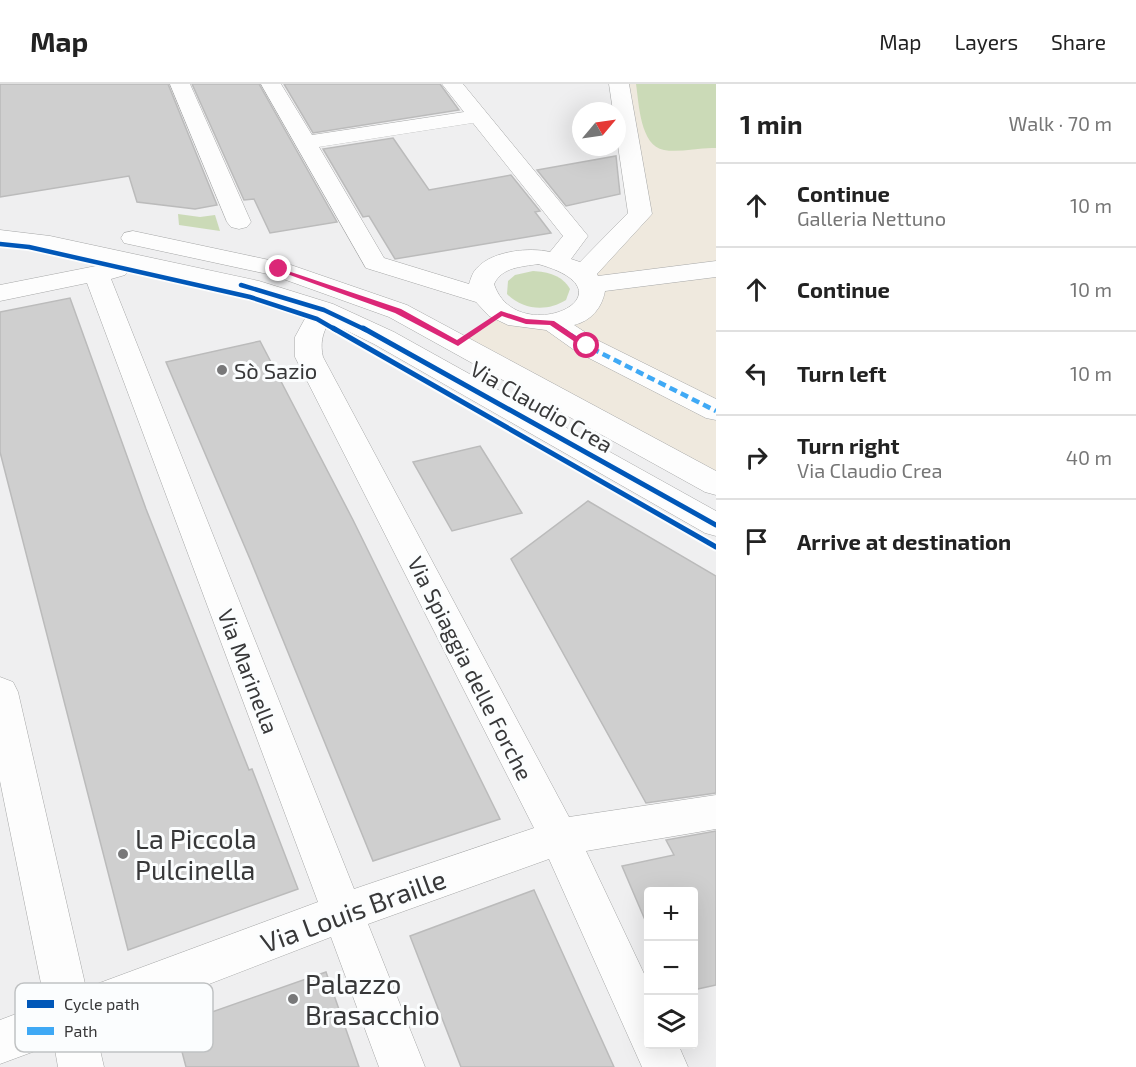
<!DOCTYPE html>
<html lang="en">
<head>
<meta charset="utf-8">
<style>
  body { margin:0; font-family:"Exo 2",sans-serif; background:#f6f6f6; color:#222 }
  .controls { position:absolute; right:18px; bottom:18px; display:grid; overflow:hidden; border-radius:6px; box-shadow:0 6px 24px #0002 }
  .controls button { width:54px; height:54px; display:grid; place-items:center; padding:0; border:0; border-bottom:2px solid #e0e0e0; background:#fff; color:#222; font:30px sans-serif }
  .compass { position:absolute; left:572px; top:18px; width:54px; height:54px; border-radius:50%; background:#fff; box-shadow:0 6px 24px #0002; rotate:61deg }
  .stop { position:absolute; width:18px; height:18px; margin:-14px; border:4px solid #db2777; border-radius:50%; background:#fff }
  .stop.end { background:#db2777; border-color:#fff; box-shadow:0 2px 6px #0008 }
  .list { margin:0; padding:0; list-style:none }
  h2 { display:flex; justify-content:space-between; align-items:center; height:78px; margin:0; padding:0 24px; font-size:26px }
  h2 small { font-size:20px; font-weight:400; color:#767676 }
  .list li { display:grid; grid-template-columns:39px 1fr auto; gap:18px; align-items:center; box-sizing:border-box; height:84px; padding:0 24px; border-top:2px solid #e0e0e0 }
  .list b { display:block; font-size:22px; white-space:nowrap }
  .list p { margin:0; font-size:20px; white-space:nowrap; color:#767676 }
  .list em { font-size:20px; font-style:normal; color:#767676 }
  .icon { flex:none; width:33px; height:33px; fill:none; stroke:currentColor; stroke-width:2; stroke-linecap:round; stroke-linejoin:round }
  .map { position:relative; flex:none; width:716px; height:983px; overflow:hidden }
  header { display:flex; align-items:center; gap:36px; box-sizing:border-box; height:84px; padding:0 30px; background:#fff; border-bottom:2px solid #e0e0e0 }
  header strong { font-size:28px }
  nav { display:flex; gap:33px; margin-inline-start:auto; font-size:21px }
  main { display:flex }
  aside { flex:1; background:#fff }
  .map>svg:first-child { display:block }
</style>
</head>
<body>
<header>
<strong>Map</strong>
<nav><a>Map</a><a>Layers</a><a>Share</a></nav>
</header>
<main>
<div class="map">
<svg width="716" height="983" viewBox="0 0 716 983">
  <rect width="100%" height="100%" fill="#efeff0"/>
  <path fill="#efe9de" d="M619,0H716V400L458,259L501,230L526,237L584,227L583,190L640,130Z"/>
  <g fill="#cbdab7">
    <path d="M636,0H716V64C699,63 680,69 664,66C640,62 639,19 636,0Z"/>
    <path d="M178,130L200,133L215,131L220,147L179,141Z"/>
    <path d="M533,187C548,188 562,191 570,205L566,216C547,228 523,226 507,210L508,197L515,191Z"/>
  </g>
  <g fill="#cfcfcf" stroke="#bbb" stroke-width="1.5">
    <path d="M0,0H168L217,121L195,125L137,118L129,92L0,113Z"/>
    <path d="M192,0H259L337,138L270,149L254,115L244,116Z"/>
    <path d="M284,0H440L459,26L313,49Z"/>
    <path d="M393,54L429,106L511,91L540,127L535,128L551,149L395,175L369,132L363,133L323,65Z"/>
    <path d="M616,72L620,110L566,122L537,86Z"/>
    <path d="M70,214L146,425L249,686L252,685L298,805L128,866L0,368V228Z"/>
    <path d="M260,257L353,436L500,735L373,777L250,475L166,278Z"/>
    <path d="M480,362L522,429L452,447L413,378Z"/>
    <path d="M588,417L716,492V709L646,719L511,475Z"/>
    <path d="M716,747V901L693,906V807H648V843L622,782L674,771L666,756Z"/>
    <path d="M534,806L614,983H461L410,852Z"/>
    <path d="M326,888L359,983H186L175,941Z"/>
  </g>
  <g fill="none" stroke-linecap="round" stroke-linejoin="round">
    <defs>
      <g id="minor">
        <path d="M170,0H190L251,138L247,143L239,145L231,143L227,138Z"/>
        <path d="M261,0H281L312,51L464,28L442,0H463L588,152L571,175L580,178L628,129L617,55V27H613L609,0H629L652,130L597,190L598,192L716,177V193L605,207C602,224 591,237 574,241L597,256L716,315V336L706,334L577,268L546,246L508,241L489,232L476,218L366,184ZM473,39L563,152L550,168C530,163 493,167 478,183C473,187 471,194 469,200L384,174L319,63ZM538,180C643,209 516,267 494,200C502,183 521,183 538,180Z"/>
        <path d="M0,146L50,152L259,197L333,220L394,248L716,427V452L705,449L374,260L329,238C322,250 320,260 323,273L569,733L716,711V745L586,767L648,898V960H678L688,983H642L549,775L368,840L425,983H379L331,853L95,944L104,983H58L54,960L0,980V936L45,919L0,697V593L13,598L18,608L86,904L318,818L87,199L0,217V201L111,179L50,166L0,160ZM126,183L252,211L308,229L295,253V273L534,744L354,805L111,195L125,191L129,186Z"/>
        <path d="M133,147L288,180L407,221L716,387V411L705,408L389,233L272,191L124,159L121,154L124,149Z"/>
      </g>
    </defs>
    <use href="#minor" stroke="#a6a7a7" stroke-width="1"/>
    <use href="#minor" fill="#fdfdfd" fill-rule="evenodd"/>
    <path stroke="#3fa9f5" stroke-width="3" stroke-dasharray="6 3" stroke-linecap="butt" d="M551,238L563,246"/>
    <path stroke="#3fa9f5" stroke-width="4.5" stroke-dasharray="8 4.5" stroke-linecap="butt" d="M560,244L587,262L716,327"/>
    <defs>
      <g id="cycleway-far1">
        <path d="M0,160L29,163L250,213L317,235L336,246"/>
        <path d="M241,201L324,226L366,246"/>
      </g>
      <g id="cycleway">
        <path d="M333,244L716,463"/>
        <path d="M363,244L716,441"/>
      </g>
    </defs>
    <use href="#cycleway-far1" stroke="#fbfdfe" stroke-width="8"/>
    <use href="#cycleway" stroke="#fbfdfe" stroke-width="9"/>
    <use href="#cycleway-far1" stroke="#0057b8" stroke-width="4.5"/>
    <use href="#cycleway" stroke="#0057b8" stroke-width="5"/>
  </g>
  <path fill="#db2777" d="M276,183L401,225L457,256L501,227L526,235L554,237L591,262L584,264L550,241L526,240L502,232L458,262L395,229L276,186Z"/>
  <g fill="#787879" stroke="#fbfdfe" stroke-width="2">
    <circle cx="222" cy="286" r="6"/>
    <circle cx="123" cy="770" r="6"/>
    <circle cx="293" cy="915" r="6"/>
  </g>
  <g text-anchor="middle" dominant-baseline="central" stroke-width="6" stroke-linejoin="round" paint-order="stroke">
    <g font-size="22" fill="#383839" stroke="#fbfdfe" text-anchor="start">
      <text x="234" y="286">Sò Sazio</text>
    </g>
    <g font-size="22" fill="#383839" stroke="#fbfdfe">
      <text transform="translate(542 322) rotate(30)">Via Claudio Crea</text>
      <text transform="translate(471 584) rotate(63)">Via Spiaggia delle Forche</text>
      <text transform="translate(249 587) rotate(69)">Via Marinella</text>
    </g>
    <g font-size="27" fill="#383839" stroke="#fbfdfe" text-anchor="start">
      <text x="135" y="754">La Piccola<tspan x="135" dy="31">Pulcinella</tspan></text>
      <text x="305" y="899">Palazzo<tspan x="305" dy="31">Brasacchio</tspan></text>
    </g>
    <g font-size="27" fill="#383839" stroke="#fbfdfe">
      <text transform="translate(353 826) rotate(-20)">Via Louis Braille</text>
    </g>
  </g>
  <rect x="15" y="899" width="198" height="69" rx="9" fill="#fbfdfe" stroke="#c0c2c3" stroke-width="1.5"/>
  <rect x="27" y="916" width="27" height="8" fill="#0057b8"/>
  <rect x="27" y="943" width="27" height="8" fill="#3fa9f5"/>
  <g font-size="16" fill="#383839">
    <text x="64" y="926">Cycle path</text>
    <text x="64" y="953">Path</text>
  </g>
</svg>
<div class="controls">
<button>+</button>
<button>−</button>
<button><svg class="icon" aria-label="layers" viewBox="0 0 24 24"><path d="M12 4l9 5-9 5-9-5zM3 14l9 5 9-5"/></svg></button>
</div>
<svg class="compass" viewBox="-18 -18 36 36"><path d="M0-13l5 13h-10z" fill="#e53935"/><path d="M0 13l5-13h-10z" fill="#767676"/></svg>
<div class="stop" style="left:587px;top:262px"></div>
<div class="stop end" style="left:279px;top:185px"></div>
</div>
<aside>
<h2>1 min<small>Walk · 70 m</small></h2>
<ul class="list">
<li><svg class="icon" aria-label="ahead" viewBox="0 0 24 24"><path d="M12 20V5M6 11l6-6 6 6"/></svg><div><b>Continue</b><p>Galleria Nettuno</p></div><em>10 m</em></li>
<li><svg class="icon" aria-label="ahead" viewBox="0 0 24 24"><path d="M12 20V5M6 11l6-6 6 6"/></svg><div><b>Continue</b></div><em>10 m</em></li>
<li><svg class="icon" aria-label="left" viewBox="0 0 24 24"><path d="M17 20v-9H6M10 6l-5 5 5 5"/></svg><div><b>Turn left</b></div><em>10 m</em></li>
<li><svg class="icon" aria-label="right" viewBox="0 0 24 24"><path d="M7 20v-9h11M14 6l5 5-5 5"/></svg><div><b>Turn right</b><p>Via Claudio Crea</p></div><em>40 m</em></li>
<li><svg class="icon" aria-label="arrive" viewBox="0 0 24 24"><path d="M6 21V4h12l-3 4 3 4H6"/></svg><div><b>Arrive at destination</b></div></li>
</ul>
</aside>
</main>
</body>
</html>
